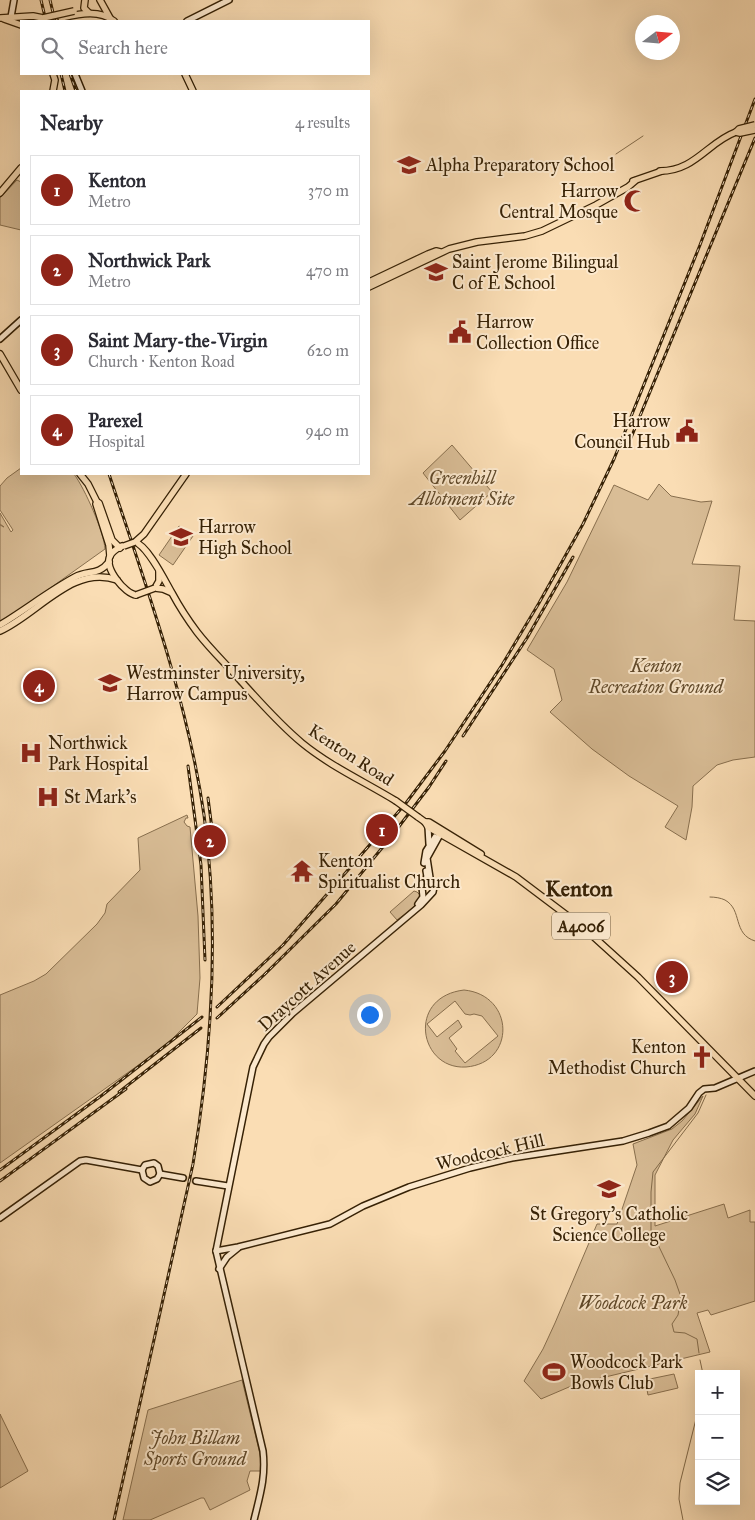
<!DOCTYPE html>
<html lang="en">
<head>
<meta charset="utf-8">
<style>
  body { margin:0; font-family:"IM FELL Great Primer",serif; background:#f7f7f7; color:#2b2b33 }
  .controls { position:absolute; right:15px; bottom:15px; display:grid; overflow:hidden; border-radius:0px; box-shadow:0 5px 20px #0002 }
  .controls button { width:45px; height:45px; display:grid; place-items:center; padding:0; border:0; border-bottom:1px solid #e1e1e2; background:#fff; color:#2b2b33; font:25px sans-serif }
  .compass { position:absolute; left:635px; top:15px; width:45px; height:45px; border-radius:50%; background:#fff; box-shadow:0 5px 20px #0002; rotate:74deg }
  .you { position:absolute; left:369px; top:1014px; width:18px; height:18px; margin:-12px; border:4px solid #fff; border-radius:50%; background:#1a73e8; box-shadow:0 0 0 8px #1a73e833 }
  .badge { display:grid; place-items:center; width:32px; height:32px; border-radius:50%; background:#8f2418; color:#fff; font-size:16px; font-weight:700 }
  .pin { position:absolute; translate:-50% -50%; border:2px solid #fff; box-shadow:0 1px 5px #0006 }
  .list { margin:0; padding:0; list-style:none }
  h2 { display:flex; justify-content:space-between; align-items:center; height:65px; margin:0; padding:0 20px; font-size:21px }
  h2 small { font-size:16px; font-weight:400; color:#7c7c81 }
  .list li { display:grid; grid-template-columns:32px 1fr auto; gap:15px; align-items:center; box-sizing:border-box; height:70px; margin:0 10px 10px; padding:0 10px; border:1px solid #e1e1e2; border-radius:0px }
  .list b { display:block; font-size:19px; white-space:nowrap }
  .list p { margin:0; font-size:16px; white-space:nowrap; color:#7c7c81 }
  .list em { font-size:16px; font-style:normal; color:#7c7c81 }
  .icon { flex:none; width:28px; height:28px; fill:none; stroke:currentColor; stroke-width:2; stroke-linecap:round; stroke-linejoin:round }
  .map { position:relative; flex:none; width:755px; height:1520px; overflow:hidden }
  .search { position:absolute; background:#fff; box-shadow:0 5px 20px #0002; left:20px; top:20px; width:350px; height:55px; display:flex; align-items:center; gap:12px; box-sizing:border-box; padding:0 18px; border-radius:0px; color:#7c7c81; font-size:19px }
  .panel { position:absolute; background:#fff; box-shadow:0 5px 20px #0002; left:20px; top:90px; width:350px; height:385px; border-radius:0px }
  .map>svg:first-child { display:block }
</style>
</head>
<body>
<div class="map">
<svg width="755" height="1520" viewBox="0 0 755 1520">
  <rect width="100%" height="100%" fill="#faddb4"/>
  <filter id="stains"><feTurbulence type="fractalNoise" baseFrequency=".004" numOctaves="4"/><feColorMatrix values="0 0 0 0 .2 0 0 0 0 .09 0 0 0 0 .02 0 0 0 .5 -.17"/></filter>
  <radialGradient id="worn" r=".72"><stop offset=".6" stop-color="#630" stop-opacity="0"/><stop offset="1" stop-color="#630" stop-opacity=".3"/></radialGradient>
  <g fill="#d9bd96" stroke="#886f4e" fill-rule="evenodd">
    <path d="M17,180L21,182V230L0,225V198Z"/>
    <path d="M452,445L492,492L460,520L423,473Z"/>
    <path d="M21,468V474H74C85,489 104,532 105,549L18,611L0,622V525L4,527L0,524V513L11,532L13,530L0,510V486L7,478Z"/>
    <path d="M659,484L671,496L701,502L712,501L692,564L740,566L734,620L755,621V757L733,760L717,765L693,786L692,807L686,840L665,827L678,806L629,776L592,749L550,712L562,700L554,669L527,650L567,582L614,485L648,500Z"/>
    <path d="M179,526L193,536L173,565L159,555Z"/>
    <path d="M187,815L188,818H186L184,822L187,826L190,827L198,916L200,978L197,1014L164,1047L0,1163V995L34,981L46,974L97,924L105,913L107,904L140,870L138,838Z"/>
    <path d="M414,891L417,892L420,895C417,907 406,913 397,920L390,912Z"/>
    <path d="M464,990C515,995 516,1063 466,1067C419,1070 406,997 464,990ZM455,1001L465,1014L470,1015L474,1014L482,1016L498,1036L465,1063L455,1051L457,1049L449,1038L462,1027L458,1020L437,1037L427,1024Z"/>
    <path d="M703,1096L695,1114L673,1140L655,1175V1226L724,1204L728,1218L750,1210V1222H755V1301L711,1315L708,1310L697,1313L710,1352L576,1384L541,1399L524,1381L543,1349L555,1323L597,1224H617L637,1165L633,1144L672,1129L682,1121Z"/>
    <path d="M674,1374L678,1388L648,1395L645,1380Z"/>
    <path d="M242,1380L260,1454L262,1471H250L247,1481L250,1490L210,1510L204,1498H201L150,1520H123L148,1410Z"/>
    <path d="M0,1414L28,1471L0,1488Z"/>
  </g>
  <g fill="none" stroke-linecap="round" stroke-linejoin="round">
    <g stroke="#836b4a" stroke-width="1">
      <path d="M616,154L643,136"/>
      <path d="M710,897C715,897 721,898 725,900C743,910 732,934 755,941"/>
      <path d="M699,1353L697,1339L685,1333L674,1332L672,1324L678,1315L681,1297L675,1280L651,1230V1192L653,1172L698,1113L706,1095"/>
      <path d="M700,1360L703,1374"/>
      <path d="M683,1520L679,1499L680,1483L699,1407"/>
    </g>
    <path stroke="#d3b791" stroke-width="5" stroke-dasharray="5 2.5" stroke-linecap="butt" d="M183,1178L196,1181"/>
    <defs>
      <g id="secondary">
        <path d="M11,17L14,0"/>
        <path d="M187,21L229,0"/>
        <path d="M75,74L82,91"/>
        <path d="M0,339L21,320"/>
        <path d="M428,827L429,844"/>
        <path d="M424,863L426,851L435,837"/>
        <path d="M418,904L423,897L422,887C426,881 428,878 426,871"/>
        <path d="M142,1170L144,1178L150,1182L157,1179L160,1174"/>
        <path d="M142,1170L145,1165L154,1163L158,1166L160,1174"/>
        <path d="M160,1174L183,1178"/>
        <path d="M196,1181L228,1186"/>
        <path d="M0,1218L80,1161L86,1160L142,1170"/>
        <path d="M216,1251L238,1247L330,1224L363,1206L409,1187L470,1168L512,1158L623,1141L649,1133L668,1126L689,1108L699,1093L704,1089L715,1088L755,1071"/>
        <path d="M219,1269L227,1257L238,1248"/>
        <path d="M254,1520C260,1495 266,1477 263,1451L216,1251L253,1067L264,1044L269,1037L293,1013L421,905L433,892L434,887L431,884L427,858L442,831"/>
      </g>
      <g id="primary">
        <path d="M85,0L84,8L89,13"/>
        <path d="M100,0L110,18"/>
        <path d="M0,18L33,16L43,18"/>
        <path d="M61,18C79,14 99,9 114,21"/>
        <path d="M4,19L21,25"/>
        <path d="M53,74L55,80L53,91"/>
        <path d="M185,74L193,91"/>
        <path d="M660,171C695,171 708,142 736,132"/>
        <path d="M633,181L662,171"/>
        <path d="M0,193L21,168"/>
        <path d="M369,282L428,254L436,251L440,252"/>
        <path d="M369,287L449,249L477,242L525,236L542,231L596,205L628,187L635,181"/>
        <path d="M0,354L21,390"/>
        <path d="M80,474L88,484L97,502L99,503L112,540L120,548"/>
        <path d="M186,474L144,534L135,542C148,546 165,581 172,593C179,606 188,620 197,632C210,649 226,664 240,680C260,702 279,724 302,743C330,766 365,782 396,801"/>
        <path d="M97,502L96,504L109,545L110,556"/>
        <path d="M122,546C118,548 112,552 110,556C104,568 125,594 136,595"/>
        <path d="M159,572V581L155,588L163,589L170,592"/>
        <path d="M0,625C25,610 49,591 75,577C88,570 98,576 109,562"/>
        <path d="M0,631C38,614 73,564 117,580"/>
        <path d="M418,817L425,822L428,827L516,877L585,929L638,977L755,1096"/>
        <path d="M425,822H429L481,854"/>
      </g>
    </defs>
    <use href="#secondary" stroke="#362105" stroke-width="8"/>
    <use href="#primary" stroke="#362105" stroke-width="8"/>
    <use href="#secondary" stroke="#fce9ce" stroke-width="5"/>
    <use href="#primary" stroke="#faddb4" stroke-width="5.5"/>
    <defs>
      <g id="rail">
        <path d="M41,0L46,21"/>
        <path d="M50,0L55,21"/>
        <path d="M61,74L65,91"/>
        <path d="M70,74L76,91"/>
        <path d="M628,445L755,138"/>
        <path d="M109,474C146,586 187,698 204,815C220,931 212,1049 193,1164L114,1520"/>
        <path d="M463,736L527,638L573,557"/>
        <path d="M188,766L201,865L205,960"/>
        <path d="M208,798L215,852"/>
        <path d="M217,1007L283,945L406,803L445,751L502,665L539,603L583,524L614,459L700,245L755,99"/>
        <path d="M217,1018L264,975L336,904L391,837L429,787L446,761"/>
        <path d="M119,1092L201,1028"/>
        <path d="M0,1170L101,1096L202,1017"/>
        <path d="M0,1181L126,1089"/>
      </g>
    </defs>
    <use href="#rail" stroke="#362105" stroke-width="3"/>
    <use href="#rail" stroke="#fce9ce" stroke-width="1" stroke-dasharray="4" stroke-linecap="butt"/>
    <defs>
      <g id="primary-bridge">
        <path d="M43,18L74,11"/>
        <path d="M736,132L739,129L755,125"/>
        <path d="M736,132L740,133L755,130"/>
        <path d="M124,546L135,542"/>
        <path d="M136,595L155,588"/>
        <path d="M396,801L418,817"/>
      </g>
    </defs>
    <use href="#primary-bridge" stroke="#362105" stroke-width="8" stroke-linecap="butt"/>
    <use href="#primary-bridge" stroke="#faddb4" stroke-width="5.5"/>
  </g>
  <defs>
    <symbol id="school-bare" viewBox="-9 -9 18 18"><path d="M0-5L7-2L0 1L-7-2ZM-4 1L0 2.5L4 1V4Q0 6-4 4Z" fill="#8f2418" stroke="#fce9ce" stroke-width="2.5" paint-order="stroke"/></symbol>
    <symbol id="mosque-bare" viewBox="-9 -9 18 18"><path d="M3.5-4.9A6 6 0 1 0 3.5 4.9A5 5 0 1 1 3.5-4.9Z" fill="#8f2418" stroke="#fce9ce" stroke-width="2.5" paint-order="stroke"/></symbol>
    <symbol id="civic-bare" viewBox="-9 -9 18 18"><path d="M-.6-6.5H3V-4.5H.6V-3L4-1V1h2V6H-6V1h2V-1L-.6-3ZM-1.2 2.5V6h2.4V2.5Z" fill="#8f2418" stroke="#fce9ce" stroke-width="2.5" paint-order="stroke"/></symbol>
    <symbol id="university-bare" viewBox="-9 -9 18 18"><path d="M0-5L7-2L0 1L-7-2ZM-4 1L0 2.5L4 1V4Q0 6-4 4Z" fill="#8f2418" stroke="#fce9ce" stroke-width="2.5" paint-order="stroke"/></symbol>
    <symbol id="hospital-bare" viewBox="-9 -9 18 18"><path d="M-5-5h3v3.5h4V-5h3V5h-3V1.5h-4V5h-3Z" fill="#8f2418" stroke="#fce9ce" stroke-width="2.5" paint-order="stroke"/></symbol>
    <symbol id="temple-bare" viewBox="-9 -9 18 18"><path d="M0-6L5-2H3V0L6.5 2.5H4V6H1.5V3h-3V6H-4V2.5H-6.5L-3 0V-2H-5Z" fill="#8f2418" stroke="#fce9ce" stroke-width="2.5" paint-order="stroke"/></symbol>
    <symbol id="church-bare" viewBox="-9 -9 18 18"><path d="M-1.2-6h2.4v3.5h3.3v2.4h-3.3V6h-2.4V-.1h-3.3v-2.4h3.3Z" fill="#8f2418" stroke="#fce9ce" stroke-width="2.5" paint-order="stroke"/></symbol>
    <symbol id="stadium-bare" viewBox="-9 -9 18 18"><path d="M0-5a6.5 5 0 1 0 0 10a6.5 5 0 1 0 0-10ZM-3.5-1.8h7v3.6h-7Z" fill="#8f2418" stroke="#fce9ce" stroke-width="2.5" paint-order="stroke"/></symbol>
  </defs>
  <g fill-rule="evenodd">
    <use href="#school-bare" x="393" y="149" width="32" height="32"/>
    <use href="#mosque-bare" x="619" y="185" width="32" height="32"/>
    <use href="#school-bare" x="420" y="256" width="32" height="32"/>
    <use href="#civic-bare" x="444" y="316" width="32" height="32"/>
    <use href="#civic-bare" x="671" y="415" width="32" height="32"/>
    <use href="#school-bare" x="165" y="521" width="32" height="32"/>
    <use href="#university-bare" x="94" y="667" width="32" height="32"/>
    <use href="#hospital-bare" x="15" y="737" width="32" height="32"/>
    <use href="#hospital-bare" x="32" y="781" width="32" height="32"/>
    <use href="#temple-bare" x="286" y="855" width="32" height="32"/>
    <use href="#church-bare" x="686" y="1041" width="32" height="32"/>
    <use href="#school-bare" x="593" y="1173" width="32" height="32"/>
    <use href="#stadium-bare" x="538" y="1356" width="32" height="32"/>
  </g>
  <g text-anchor="middle" dominant-baseline="central" stroke-width="4" stroke-linejoin="round" paint-order="stroke">
    <rect fill="#fce9ce" stroke="#715d41" stroke-width="1" x="552" y="912.5" width="58" height="27" rx="4"/>
    <g font-size="16" font-weight="bold" fill="#362105">
      <text x="581" y="926">A4006</text>
    </g>
    <g font-size="18" fill="#362105" stroke="#fce9ce" text-anchor="start">
      <text x="426" y="165">Alpha Preparatory School</text>
      <text x="618" y="191" text-anchor="end">Harrow<tspan x="618" dy="21">Central Mosque</tspan></text>
      <text x="452" y="262">Saint Jerome Bilingual<tspan x="452" dy="21">C of E School</tspan></text>
      <text x="476" y="322">Harrow<tspan x="476" dy="21">Collection Office</tspan></text>
      <text x="670" y="421" text-anchor="end">Harrow<tspan x="670" dy="21">Council Hub</tspan></text>
      <text x="198" y="527">Harrow<tspan x="198" dy="21">High School</tspan></text>
      <text x="126" y="673">Westminster University,<tspan x="126" dy="21">Harrow Campus</tspan></text>
      <text x="48" y="743">Northwick<tspan x="48" dy="21">Park Hospital</tspan></text>
      <text x="64" y="797">St Mark's</text>
      <text x="318" y="861">Kenton<tspan x="318" dy="21">Spiritualist Church</tspan></text>
      <text x="686" y="1047" text-anchor="end">Kenton<tspan x="686" dy="21">Methodist Church</tspan></text>
      <text x="609" y="1214" text-anchor="middle">St Gregory's Catholic<tspan x="609" dy="21">Science College</tspan></text>
      <text x="570" y="1362">Woodcock Park<tspan x="570" dy="21">Bowls Club</tspan></text>
    </g>
    <g font-size="18" font-style="italic" fill="#5f4829" stroke="#fce9ce">
      <text x="462" y="478">Greenhill<tspan x="462" dy="21">Allotment Site</tspan></text>
      <text x="656" y="666">Kenton<tspan x="656" dy="21">Recreation Ground</tspan></text>
      <text x="633" y="1303">Woodcock Park</text>
      <text x="195" y="1438">John Billam<tspan x="195" dy="21">Sports Ground</tspan></text>
    </g>
    <g font-size="18" fill="#362105" stroke="#fce9ce">
      <text transform="translate(351 755) rotate(33)">Kenton Road</text>
      <text transform="translate(307 986) rotate(-42)">Draycott Avenue</text>
      <text transform="translate(490 1152) rotate(-13)">Woodcock Hill</text>
    </g>
    <g font-size="22" font-weight="bold" fill="#362105" stroke="#fce9ce">
      <text x="579" y="888">Kenton</text>
    </g>
  </g>
  <rect width="100%" height="100%" filter="url(#stains)"/>
  <rect width="100%" height="100%" fill="url(#worn)"/>
</svg>
<div class="controls">
<button>+</button>
<button>−</button>
<button><svg class="icon" aria-label="layers" viewBox="0 0 24 24"><path d="M12 4l9 5-9 5-9-5zM3 14l9 5 9-5"/></svg></button>
</div>
<svg class="compass" viewBox="-18 -18 36 36"><path d="M0-13l5 13h-10z" fill="#e53935"/><path d="M0 13l5-13h-10z" fill="#7c7c81"/></svg>
<div class="you"></div>
<div class="pin badge" style="left:382px;top:830px">1</div>
<div class="pin badge" style="left:210px;top:841px">2</div>
<div class="pin badge" style="left:672px;top:977px">3</div>
<div class="pin badge" style="left:39px;top:686px">4</div>
<div class="search"><svg class="icon" aria-label="search" viewBox="0 0 24 24"><circle cx="10" cy="10" r="6"/><path d="M15 15l6 6"/></svg>Search here</div>
<section class="panel">
<h2>Nearby<small>4 results</small></h2>
<ul class="list">
<li><span class="badge">1</span><div><b>Kenton</b><p>Metro</p></div><em>370 m</em></li>
<li><span class="badge">2</span><div><b>Northwick Park</b><p>Metro</p></div><em>470 m</em></li>
<li><span class="badge">3</span><div><b>Saint Mary-the-Virgin</b><p>Church · Kenton Road</p></div><em>620 m</em></li>
<li><span class="badge">4</span><div><b>Parexel</b><p>Hospital</p></div><em>940 m</em></li>
</ul>
</section>
</div>
</body>
</html>
